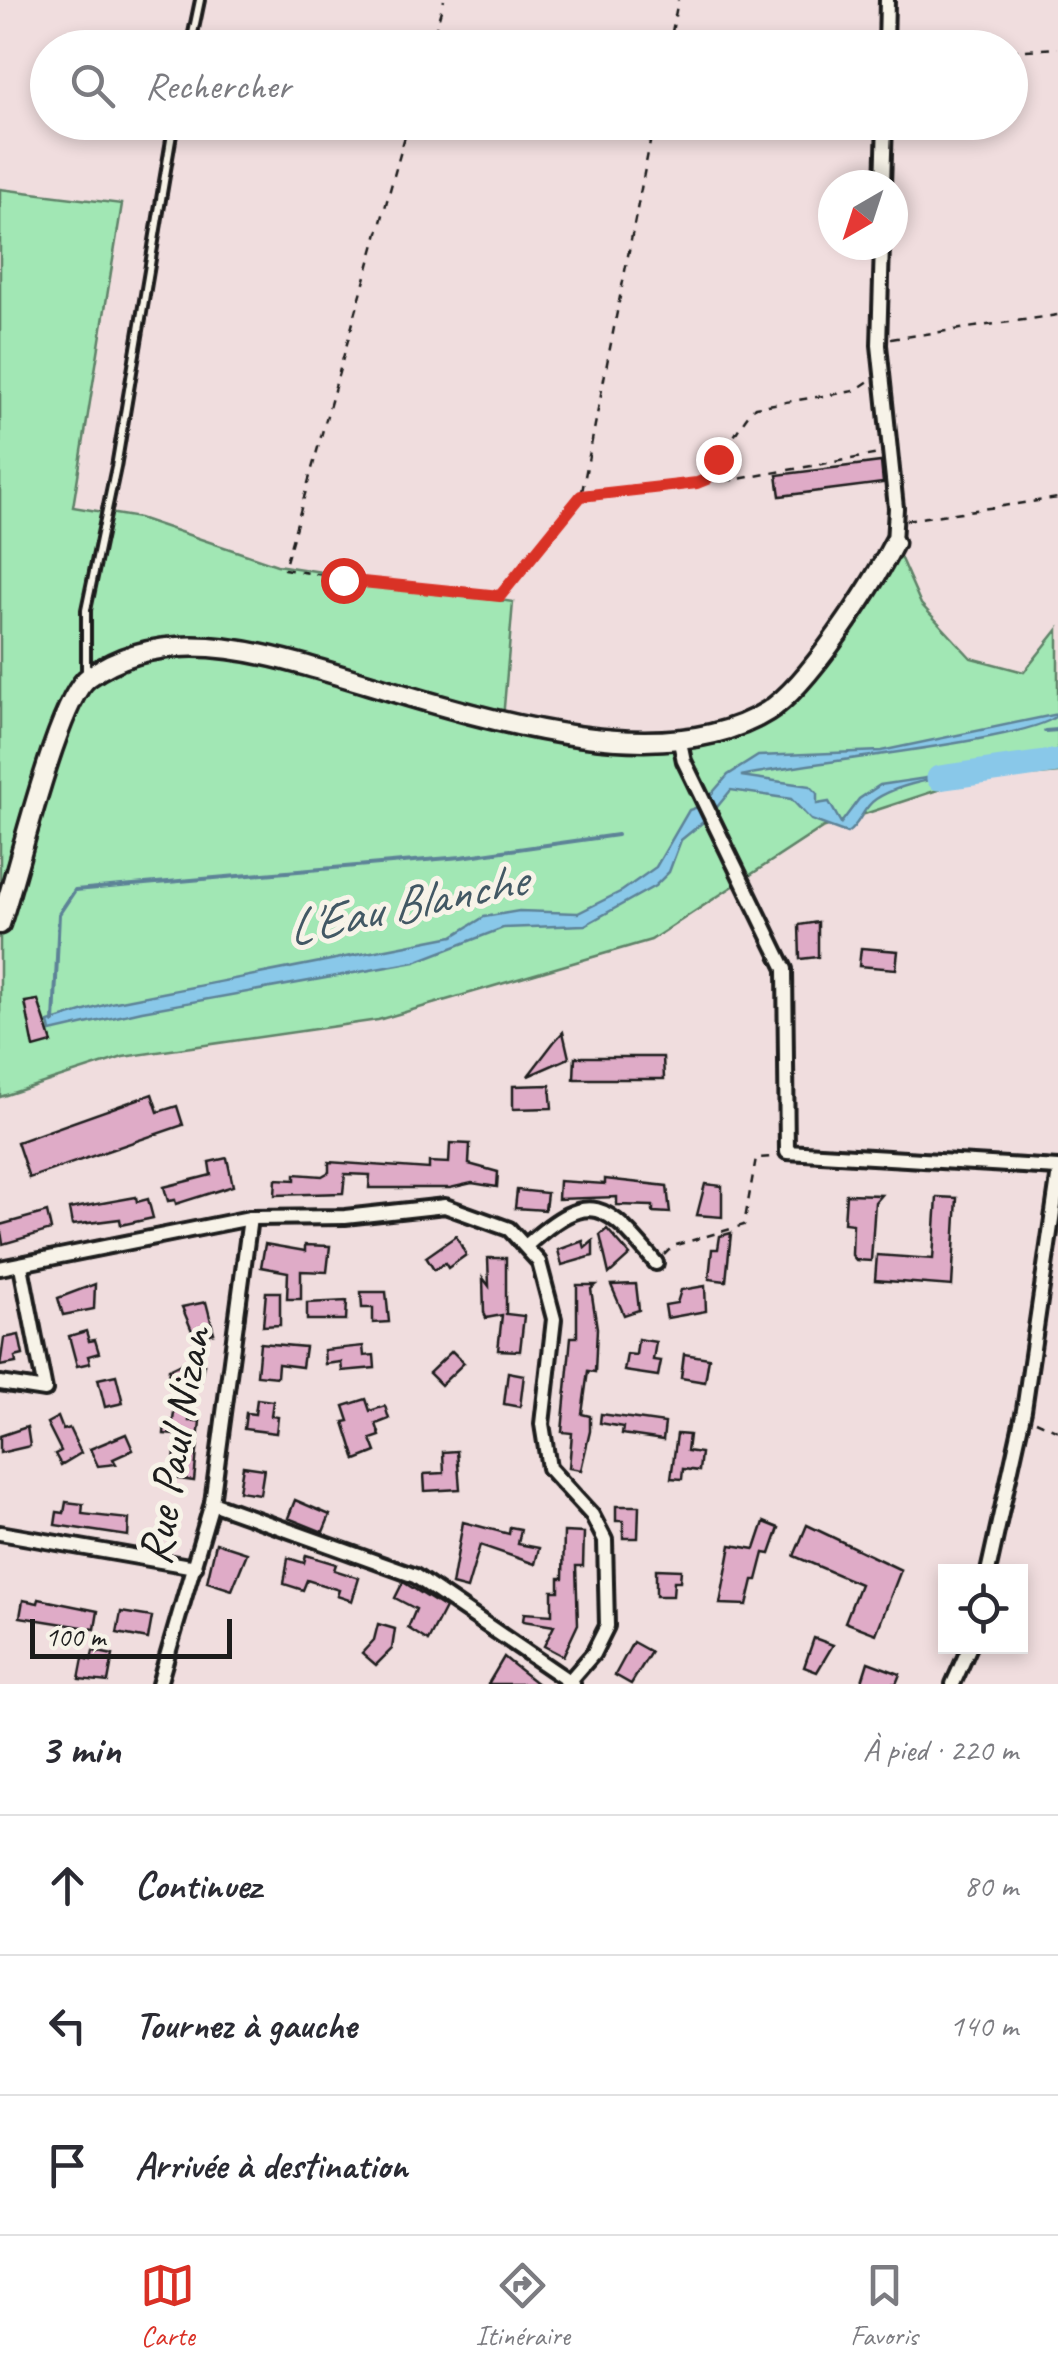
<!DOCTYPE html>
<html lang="fr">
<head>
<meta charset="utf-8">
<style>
  body { margin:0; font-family:Caveat,sans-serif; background:#f7f7f7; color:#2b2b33 }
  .controls { position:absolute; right:30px; bottom:30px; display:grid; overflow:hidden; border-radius:0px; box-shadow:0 5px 15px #0003 }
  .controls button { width:90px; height:90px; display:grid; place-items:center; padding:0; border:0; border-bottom:2px solid #e1e1e2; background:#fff; color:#2b2b33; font:50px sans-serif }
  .compass { position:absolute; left:818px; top:170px; width:90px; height:90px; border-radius:50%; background:#fff; box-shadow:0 5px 15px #0003; rotate:219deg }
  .scale { position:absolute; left:30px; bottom:25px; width:202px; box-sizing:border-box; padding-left:10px; border:5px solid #1c1c1c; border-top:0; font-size:28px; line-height:35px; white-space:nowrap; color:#1c1c1c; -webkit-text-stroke:8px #f7f3e8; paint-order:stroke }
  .stop { position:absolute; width:30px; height:30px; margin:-22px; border:8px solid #d93025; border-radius:50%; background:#fff }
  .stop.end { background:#d93025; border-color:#fff; box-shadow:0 2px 10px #0008 }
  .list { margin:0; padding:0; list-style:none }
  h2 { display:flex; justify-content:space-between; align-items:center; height:130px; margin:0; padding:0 40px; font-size:42px }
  h2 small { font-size:32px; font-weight:400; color:#7c7c81 }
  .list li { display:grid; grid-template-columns:65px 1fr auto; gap:30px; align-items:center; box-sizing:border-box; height:140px; padding:0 40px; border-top:2px solid #e1e1e2 }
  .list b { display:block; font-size:38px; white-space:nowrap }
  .list em { font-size:32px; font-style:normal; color:#7c7c81 }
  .icon { flex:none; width:55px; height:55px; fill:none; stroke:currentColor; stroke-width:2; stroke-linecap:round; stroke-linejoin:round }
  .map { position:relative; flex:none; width:1058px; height:1684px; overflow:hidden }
  .search { position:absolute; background:#fff; box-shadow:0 5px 15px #0003; left:30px; right:30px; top:30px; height:110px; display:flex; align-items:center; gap:25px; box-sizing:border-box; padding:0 35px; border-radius:55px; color:#7c7c81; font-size:38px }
  .sheet { height:550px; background:#fff }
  nav { display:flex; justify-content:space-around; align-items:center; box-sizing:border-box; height:140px; border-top:2px solid #e1e1e2; background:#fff; font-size:28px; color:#7c7c81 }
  nav a { display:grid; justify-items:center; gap:5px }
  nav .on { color:#d93025 }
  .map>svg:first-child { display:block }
</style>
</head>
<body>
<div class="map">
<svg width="1058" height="1684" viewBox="0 0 1058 1684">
  <rect width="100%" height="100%" fill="#f0ddde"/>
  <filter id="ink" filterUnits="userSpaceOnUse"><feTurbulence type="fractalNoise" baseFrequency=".01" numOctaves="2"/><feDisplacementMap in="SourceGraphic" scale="20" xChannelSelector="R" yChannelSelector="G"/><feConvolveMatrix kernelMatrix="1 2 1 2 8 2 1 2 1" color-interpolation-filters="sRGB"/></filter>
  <g filter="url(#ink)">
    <path fill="#a1e7b4" stroke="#5e8268" stroke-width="2.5" d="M0,189L122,204L73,507L139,518L277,565L513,602L503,719L680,742L771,709L894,543L921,604L971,658L1024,672L1058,629V773L962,782L822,828L651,940L378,1020L123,1057L0,1097Z"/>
    <path fill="#89c8e9" stroke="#5d8397" stroke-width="2.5" d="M1058,714C1043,740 788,764 741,776L810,786L817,793V804L829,802L841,823L859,799L880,785L1058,758V765C1011,770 914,773 876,799C862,808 860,825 847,833L811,820L791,799L731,790L708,818L681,840L669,872L655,886L585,925L503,928L415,962L142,1011L51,1032L49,1022L111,1003L453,936L484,917L519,911L578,913L622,891L656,867L689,810L701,806L728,775L758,756L881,751Z"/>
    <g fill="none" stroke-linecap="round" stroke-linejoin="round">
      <g stroke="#5d8397" stroke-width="4">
        <path d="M1045,731L1058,730"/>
        <path d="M54,1022L59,914L75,890L461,857L617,835"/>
      </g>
      <path stroke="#89c8e9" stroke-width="25" d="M939,778L1058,761"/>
    </g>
    <g fill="#dfabc7" stroke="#1c1c1c" stroke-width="2.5">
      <path d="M881,462L883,483L780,496L777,475Z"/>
      <path d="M818,922V957L800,959L799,925Z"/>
      <path d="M861,948L898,951L896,969L859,966Z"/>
      <path d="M38,1000L52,1043L34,1048L25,1002Z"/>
      <path d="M563,1032L569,1058L528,1076L554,1042Z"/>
      <path d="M575,1057H663L664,1079H574Z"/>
      <path d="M550,1085L552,1108L513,1109V1086Z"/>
      <path d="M152,1094L158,1112L177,1106L183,1125L29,1178L17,1142Z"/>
      <path d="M450,1143L470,1144L469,1164L498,1172L497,1187L472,1183L450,1188H369L370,1175L345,1174L343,1193L275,1195L276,1179L295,1180V1174L322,1176L329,1172V1162L429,1169V1162L449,1163Z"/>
      <path d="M227,1158L233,1186L176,1204L175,1200L168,1201L164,1187L211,1175L209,1162Z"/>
      <path d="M605,1179L667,1186L670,1213L653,1212V1206L617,1205V1197L558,1199L559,1181L605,1184Z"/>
      <path d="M705,1184L722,1186V1217L697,1215Z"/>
      <path d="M517,1190L547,1193L545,1210L515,1208Z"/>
      <path d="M846,1194L881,1195L875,1202L871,1261L856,1260L852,1255L853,1224L844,1223Z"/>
      <path d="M136,1197L137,1202L148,1199L153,1218L121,1225L120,1219L72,1225L69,1209Z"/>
      <path d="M937,1197L957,1198L952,1286L875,1280L877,1255L933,1259Z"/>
      <path d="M47,1212L51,1230L3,1244L0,1225Z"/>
      <path d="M607,1229L630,1255L609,1274L600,1235Z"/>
      <path d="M731,1233L726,1281L709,1279L712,1249H718L720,1236Z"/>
      <path d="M456,1236L466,1255L448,1268L445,1263L434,1270L426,1257Z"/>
      <path d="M583,1241L585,1248L593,1241V1256L562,1265L558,1250Z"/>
      <path d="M265,1244L305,1251V1245L330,1246L327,1272L301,1271V1299H287L288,1272L261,1267Z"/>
      <path d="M488,1258H506V1314L524,1316L520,1351L498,1350L502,1315L486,1318L484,1312L483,1278L489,1286Z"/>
      <path d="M95,1284L94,1309L63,1315L58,1298Z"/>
      <path d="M636,1284L639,1310L624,1315L611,1285Z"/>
      <path d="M577,1285H596L591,1289L597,1328L595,1372L588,1371L582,1414L590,1416V1431L581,1470L569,1468L572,1433L562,1432L571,1337H577Z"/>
      <path d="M705,1286L706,1311L667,1318L665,1305L677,1303L681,1290Z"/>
      <path d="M266,1292H280V1325L263,1326Z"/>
      <path d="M361,1292H386L389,1322L373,1323V1308H362Z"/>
      <path d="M347,1301L346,1320H307V1303Z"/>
      <path d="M206,1302L214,1333L195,1338L182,1307Z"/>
      <path d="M86,1331L89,1341L95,1340L99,1353L88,1356L90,1363L77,1366L69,1336Z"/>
      <path d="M19,1335L23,1355L15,1357L16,1363L0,1366L4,1338Z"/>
      <path d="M638,1339L656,1342L653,1360L661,1361L658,1376L624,1371L627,1354L636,1355Z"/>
      <path d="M260,1343L305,1347L302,1367L278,1364L277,1377L257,1375Z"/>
      <path d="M363,1346L364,1356L374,1355L375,1368L342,1371L341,1362L325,1364L324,1350Z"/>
      <path d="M452,1351L464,1363L441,1385L429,1373Z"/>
      <path d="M684,1354L709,1358L705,1382L681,1378Z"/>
      <path d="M184,1362L204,1364L199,1388L168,1380L169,1369Z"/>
      <path d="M508,1372L524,1375L520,1407L504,1404Z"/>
      <path d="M116,1375L123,1403L105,1407L98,1379Z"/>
      <path d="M257,1399L273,1401L271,1416L278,1417L276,1433L244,1429L246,1413L255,1414Z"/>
      <path d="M366,1399L370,1411L385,1406L389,1419L376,1424L380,1436L371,1439L376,1452L356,1460L344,1422L349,1421L344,1406Z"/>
      <path d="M175,1403L190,1404L189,1421H200L194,1481L172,1478L177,1435L164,1434L165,1421H173Z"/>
      <path d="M601,1414L665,1423L663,1440L622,1434L623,1427L600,1423Z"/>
      <path d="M58,1417L63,1430L69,1428L81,1453L61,1465L55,1454L61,1451L47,1423Z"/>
      <path d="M27,1427L30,1446L0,1453V1436Z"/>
      <path d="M126,1434L133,1450L113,1459L116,1464L98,1466L90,1449Z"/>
      <path d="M677,1434L689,1435L687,1451L701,1453L699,1471L683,1469L682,1479L671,1478Z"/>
      <path d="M457,1451L460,1489L425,1491L424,1474L444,1473L443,1452Z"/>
      <path d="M243,1466L264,1469L260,1494L239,1491Z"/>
      <path d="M295,1500L330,1515L323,1532L288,1518Z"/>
      <path d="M66,1502L83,1504L82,1514L129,1519L128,1536L55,1525L57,1512L64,1513Z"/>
      <path d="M616,1506H639L638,1538H623V1521H616Z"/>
      <path d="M463,1522L509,1534L510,1527L521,1529L518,1544L539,1548L535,1564L480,1545L467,1589L452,1585Z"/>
      <path d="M764,1522L779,1528L770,1554L764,1553L757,1580H753L747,1605L720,1604L731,1545L755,1549Z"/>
      <path d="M807,1525L901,1570L876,1634L845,1622L860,1584L794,1556Z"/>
      <path d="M564,1532L584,1533L583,1566H576L578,1624L563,1656L544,1646L554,1626L523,1621L524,1613L552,1615V1591H559V1578H563Z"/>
      <path d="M216,1543L247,1553L232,1590L207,1582Z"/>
      <path d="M306,1555L336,1564L334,1570L359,1578L352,1601L337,1596L339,1590L307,1580L303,1590L284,1584L288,1558L304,1563Z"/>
      <path d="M656,1569L681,1570L680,1581H674L673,1596H656Z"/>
      <path d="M403,1582L445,1608L428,1641L408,1628L416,1609L395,1598Z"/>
      <path d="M39,1599L98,1611L95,1629L20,1617L23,1600L38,1603Z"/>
      <path d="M121,1612L152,1617L148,1639L117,1633Z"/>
      <path d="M378,1624L395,1629L392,1649L376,1665L362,1653L374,1640Z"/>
      <path d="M814,1638L833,1645L817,1672L804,1667Z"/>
      <path d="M633,1642L651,1652L631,1684L615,1675Z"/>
      <path d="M93,1651L113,1655L108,1682L79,1679L83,1658L91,1660Z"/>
      <path d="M504,1657L510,1662L538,1684H488Z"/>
      <path d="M868,1662L900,1674L896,1684L862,1681Z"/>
    </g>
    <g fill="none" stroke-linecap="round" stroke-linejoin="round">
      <defs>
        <g id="lane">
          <path d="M190,48L200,0"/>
          <path d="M86,676V610L116,467L174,122"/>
        </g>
        <g id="street">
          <path d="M886,48L887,0"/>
          <path d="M883,185L885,122"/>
          <path d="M882,245L879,345L896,508L894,543"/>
          <path d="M680,742L684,761L785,969L787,1152L1058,1168"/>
          <path d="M527,1245C591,1187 606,1204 656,1263"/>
          <path d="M0,1268L250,1218L345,1217L445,1206L509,1229L539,1262L554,1319L542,1424L549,1468L592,1515L605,1540L607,1626L593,1654L567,1684"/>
          <path d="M0,1383L45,1390L21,1266"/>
          <path d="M212,1503L415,1576L573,1684"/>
          <path d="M0,1533L195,1567"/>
          <path d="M988,1572L1024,1410L1058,1178"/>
          <path d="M159,1684L212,1503L250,1218"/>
          <path d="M953,1684L970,1646"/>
        </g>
        <path id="secondary" d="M0,924C17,877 57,699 89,677C152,632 232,645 300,664C429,699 647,787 768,711C808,686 872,586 894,543"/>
      </defs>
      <use href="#lane" stroke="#1c1c1c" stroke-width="14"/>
      <use href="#street" stroke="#1c1c1c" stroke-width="20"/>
      <use href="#secondary" stroke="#1c1c1c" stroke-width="25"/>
      <g stroke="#1c1c1c" stroke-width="2.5" stroke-dasharray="8 8" stroke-linecap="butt">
        <path d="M430,48L444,0"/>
        <path d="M669,48L678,0"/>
        <path d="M1010,51L1058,48"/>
        <path d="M409,122L284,569L413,589L500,597L581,497L654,122"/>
        <path d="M891,339L1058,315"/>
        <path d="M709,479L732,480L879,454"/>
        <path d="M583,496L697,483C717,474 736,426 755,407L854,391L869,381"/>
        <path d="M906,520L1058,498"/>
        <path d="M664,1255L673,1246L744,1225L756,1158L773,1157"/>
        <path d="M1036,1421L1058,1431"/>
      </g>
      <use href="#lane" stroke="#f7f3e8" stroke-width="6"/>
      <use href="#street" stroke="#f7f3e8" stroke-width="12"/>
      <use href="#secondary" stroke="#f7f3e8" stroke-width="18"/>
    </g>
  </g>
  <g fill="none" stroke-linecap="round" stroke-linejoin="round" filter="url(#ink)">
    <path stroke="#d93025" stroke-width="12" d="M343,580L500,596L581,496L697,483L707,479L718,459"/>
  </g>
  <g text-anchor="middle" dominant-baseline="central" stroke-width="10" stroke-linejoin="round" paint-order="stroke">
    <g font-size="48" fill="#1c1c1c" stroke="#f7f3e8">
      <text transform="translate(174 1446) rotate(-80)">Rue Paul Nizan</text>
    </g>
    <g font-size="50" font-style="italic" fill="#425864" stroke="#f7f3e8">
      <text transform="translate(406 904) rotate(-12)">L'Eau Blanche</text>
    </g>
  </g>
</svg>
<div class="controls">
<button><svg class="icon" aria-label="locate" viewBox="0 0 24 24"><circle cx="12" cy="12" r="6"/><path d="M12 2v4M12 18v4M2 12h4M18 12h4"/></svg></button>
</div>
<svg class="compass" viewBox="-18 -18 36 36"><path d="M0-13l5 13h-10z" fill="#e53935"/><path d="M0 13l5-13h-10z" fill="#7c7c81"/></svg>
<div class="scale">100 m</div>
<div class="stop" style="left:343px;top:580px"></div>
<div class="stop end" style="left:718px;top:459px"></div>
<div class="search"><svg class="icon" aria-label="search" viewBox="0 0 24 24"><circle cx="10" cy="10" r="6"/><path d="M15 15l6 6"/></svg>Rechercher</div>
</div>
<section class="sheet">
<h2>3 min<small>À pied · 220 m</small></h2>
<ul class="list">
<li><svg class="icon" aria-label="ahead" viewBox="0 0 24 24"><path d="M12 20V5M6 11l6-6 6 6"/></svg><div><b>Continuez</b></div><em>80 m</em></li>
<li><svg class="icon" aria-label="left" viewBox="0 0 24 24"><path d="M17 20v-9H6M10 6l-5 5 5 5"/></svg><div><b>Tournez à gauche</b></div><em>140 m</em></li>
<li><svg class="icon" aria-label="arrive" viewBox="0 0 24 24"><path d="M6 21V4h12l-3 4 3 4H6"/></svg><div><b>Arrivée à destination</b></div></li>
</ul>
</section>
<nav>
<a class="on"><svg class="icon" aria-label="map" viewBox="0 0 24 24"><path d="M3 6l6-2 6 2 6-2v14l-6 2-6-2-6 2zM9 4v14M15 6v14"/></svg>Carte</a>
<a><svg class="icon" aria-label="directions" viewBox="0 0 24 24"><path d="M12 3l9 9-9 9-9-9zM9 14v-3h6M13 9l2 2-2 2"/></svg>Itinéraire</a>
<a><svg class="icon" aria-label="saved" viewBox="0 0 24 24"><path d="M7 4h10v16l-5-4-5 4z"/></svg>Favoris</a>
</nav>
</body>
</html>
